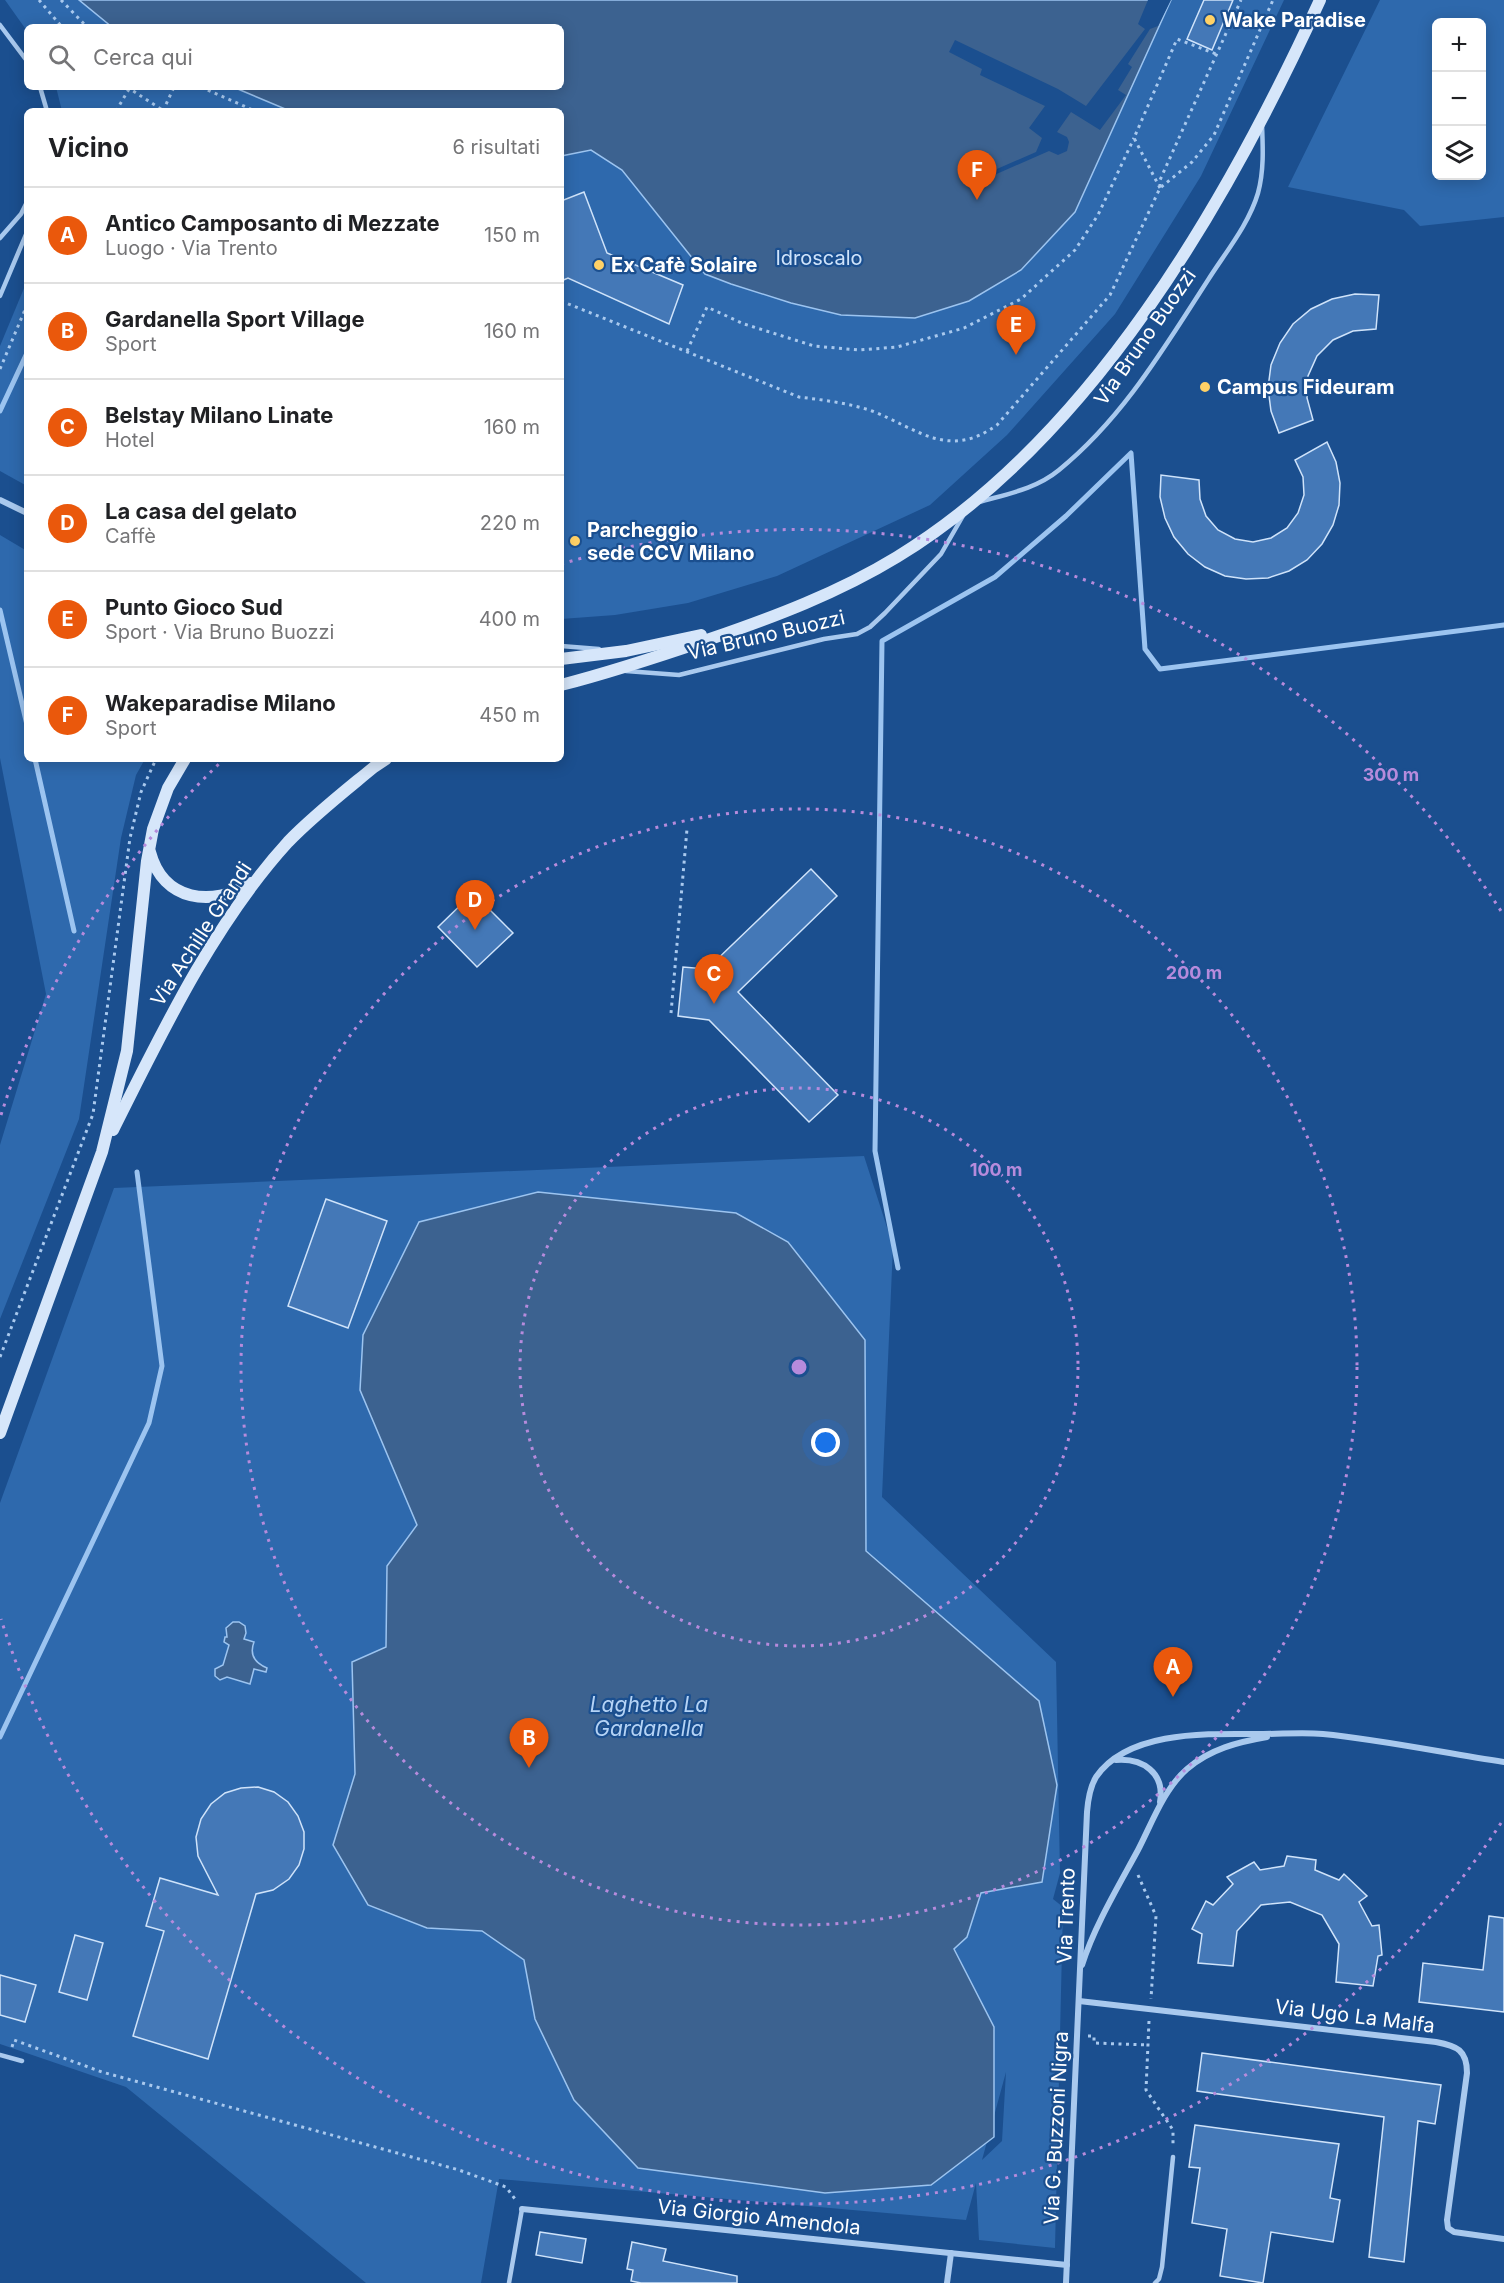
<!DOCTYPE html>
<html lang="it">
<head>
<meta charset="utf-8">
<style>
  body { margin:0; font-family:Inter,sans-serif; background:#f2f2f2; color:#202124 }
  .controls { position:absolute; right:18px; top:18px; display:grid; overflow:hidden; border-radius:9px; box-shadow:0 3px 15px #0003 }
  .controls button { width:54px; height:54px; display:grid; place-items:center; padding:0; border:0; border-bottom:2px solid #e0e0e0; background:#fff; color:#202124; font:30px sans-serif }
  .you { position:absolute; left:826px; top:1443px; width:21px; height:21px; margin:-15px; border:4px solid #fff; border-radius:50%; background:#1a73e8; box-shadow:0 0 0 9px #1a73e833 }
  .badge { display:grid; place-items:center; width:39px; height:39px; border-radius:50%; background:#ea580c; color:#fff; font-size:20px; font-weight:700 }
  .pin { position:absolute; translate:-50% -50px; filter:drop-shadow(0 2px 3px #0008) }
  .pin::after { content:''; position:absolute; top:32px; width:21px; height:18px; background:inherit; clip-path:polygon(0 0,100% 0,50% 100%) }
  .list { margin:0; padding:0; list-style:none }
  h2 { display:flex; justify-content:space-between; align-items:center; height:78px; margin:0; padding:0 24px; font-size:26px }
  h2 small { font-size:20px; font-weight:400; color:#757577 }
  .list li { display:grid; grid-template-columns:39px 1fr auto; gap:18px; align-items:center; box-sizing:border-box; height:96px; padding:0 24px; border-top:2px solid #e0e0e0 }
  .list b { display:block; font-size:22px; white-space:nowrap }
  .list p { margin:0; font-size:20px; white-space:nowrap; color:#757577 }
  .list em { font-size:20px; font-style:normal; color:#757577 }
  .icon { flex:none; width:33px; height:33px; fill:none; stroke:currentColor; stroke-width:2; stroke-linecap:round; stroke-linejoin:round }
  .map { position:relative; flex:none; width:1504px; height:2283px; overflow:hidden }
  .search { position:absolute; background:#fff; box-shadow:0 3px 15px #0003; left:24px; top:24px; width:540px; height:66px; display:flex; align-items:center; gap:15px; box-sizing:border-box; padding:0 21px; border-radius:9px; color:#757577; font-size:22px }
  .panel { position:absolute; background:#fff; box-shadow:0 3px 15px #0003; left:24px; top:108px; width:540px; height:654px; border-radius:9px }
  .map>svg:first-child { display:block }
</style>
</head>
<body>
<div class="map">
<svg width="1504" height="2283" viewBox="0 0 1504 2283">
  <rect width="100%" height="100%" fill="#1b4f8f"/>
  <g fill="#2e69ad" fill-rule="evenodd">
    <path d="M5,0H1284L1201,176L1115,314L1007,435L930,505L777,576L688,603L615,615L561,619V111H62L56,87H561V27H27V31Z"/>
    <path d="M1380,0H1504V217L1420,226L1404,210L1288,187ZM1436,22H1482V176H1436Z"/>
    <path d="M27,281V486L0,471V346Z"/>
    <path d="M0,535L27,551V759H145L136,775L121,838L79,1119L0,1319V1145L46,994L0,758Z"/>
    <path d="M864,1156L893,1246L882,1497L1056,1662L1060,1873L1053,1899L1063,1907L1055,2248L979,2240L976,2183L966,2220L499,2179L481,2283H366L126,2087L0,2044V1503L114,1188ZM1006,2072L1002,2141L982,2160Z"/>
  </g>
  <g fill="#3c6290" stroke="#9cc4f0" stroke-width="1.5">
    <path d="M79,0H1171L1075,212L1021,270L969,301L915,318L841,315L791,303L731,284L705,274L622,170L591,150L561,156V111H290L233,87H561V27H112Z"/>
    <path d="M538,1192L736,1213L788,1242L865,1340L866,1551L1039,1701L1057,1785L1042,1882L981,1893L967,1937L954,1949L994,2027V2137L931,2185L825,2193L638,2168L574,2100L535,2019L524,1960L482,1931L427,1928L368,1905L333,1845L355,1774L352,1662L386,1647L387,1566L417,1525L360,1390L363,1335L419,1222Z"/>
    <path d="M233,1622H239L245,1626L246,1633L244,1639L254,1642C249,1655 255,1663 267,1668L266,1672L254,1669L250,1684L227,1677L220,1680L215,1676V1669L223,1665L229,1645L224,1642L225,1637H227L226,1628Z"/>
  </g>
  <path fill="#1b4f8f" d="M1148,0H1171L1158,26L1150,29L1128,64L1132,67L1118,90L1126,95L1100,130L1071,112L1057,132L1067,137L1069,142L1067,151L1058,155L1049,151L992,176L990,172L1036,152L1042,138L1029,128L1045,106L980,75L982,69L949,52L955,40L1058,89L1086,106L1145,29L1138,24Z"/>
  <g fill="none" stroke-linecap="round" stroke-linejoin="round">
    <g stroke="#9cc4f0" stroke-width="5">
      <path d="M0,411L27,353"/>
      <path d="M0,610L27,725"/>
      <path d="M35,759L74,931"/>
      <path d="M898,1268L875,1151L882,641L995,577L1066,516L1131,453L1145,649L1160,669L1504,625"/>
      <path d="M0,1737L149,1423L162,1366L137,1172"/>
    </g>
  </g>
  <g fill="#4478b7" stroke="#cfe3fa" stroke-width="1.5">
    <path d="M1204,0H1233L1212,50L1187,39Z"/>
    <path d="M584,192L607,253L683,285L669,324L568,278L561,281V201Z"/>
    <path d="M1355,294L1379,295L1376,329L1353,331L1333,340L1317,356L1308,376L1307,398L1313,420L1279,433L1271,411L1268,388L1271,365L1280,343L1293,324L1311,309L1332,299Z"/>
    <path d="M1327,442L1336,462L1340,483L1339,505L1333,525L1322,544L1307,560L1289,571L1268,578L1246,579L1225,576L1205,567L1188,554L1174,537L1165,518L1160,497L1161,475L1199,480L1200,499L1206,516L1218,530L1235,539L1253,542L1271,538L1287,528L1298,513L1304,495L1303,477L1295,460Z"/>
    <path d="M811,869L837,896L738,992L838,1095L809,1122L709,1020L678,1016L683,967L707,969Z"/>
    <path d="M473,893L513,933L477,967L438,927Z"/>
    <path d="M326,1199L387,1221L348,1328L288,1306Z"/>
    <path d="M258,1787L274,1792L288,1802L298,1816L304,1832V1849L299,1865L289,1879L273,1890L256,1894L208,2059L133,2036L164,1931L146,1926L160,1878L218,1895L198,1856L196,1837L201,1819L211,1804L225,1793L241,1788Z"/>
    <path d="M1287,1856L1316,1860L1315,1870L1339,1880L1344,1874L1367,1896L1359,1902L1372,1926L1379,1925L1382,1955L1378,1956L1373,1986L1336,1982L1339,1944L1322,1915L1290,1902L1261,1905L1237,1931L1233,1966L1198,1963L1202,1934L1192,1929L1206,1901L1213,1905L1233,1884L1227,1877L1254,1862L1260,1870L1284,1866Z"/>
    <path d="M1489,1916L1504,1918V2012L1419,2002L1423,1963L1483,1970Z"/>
    <path d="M75,1935L103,1943L87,2000L59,1992Z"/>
    <path d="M0,1975L36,1985L25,2022L0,2015Z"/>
    <path d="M1202,2053L1441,2085L1435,2124L1418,2121L1404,2262L1369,2257L1384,2117L1197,2091Z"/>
    <path d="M1195,2125L1339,2144L1330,2198L1340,2200L1333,2242L1271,2232L1263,2283L1220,2276L1227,2229L1192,2223L1200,2168L1189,2167Z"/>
    <path d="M540,2232L586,2239L582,2263L536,2255Z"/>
    <path d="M632,2242L666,2249L663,2261L737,2276V2283H641L631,2281L633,2270L627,2269Z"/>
  </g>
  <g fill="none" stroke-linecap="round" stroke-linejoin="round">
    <g stroke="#a9c9ee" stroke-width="3" stroke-dasharray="3 4.5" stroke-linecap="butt">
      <path d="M39,0L62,27"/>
      <path d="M61,0L87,27"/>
      <path d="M127,87L164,111"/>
      <path d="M201,87L255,111"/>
      <path d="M116,111L129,89L139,87"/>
      <path d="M163,111L174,87"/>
      <path d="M1160,187V180L1241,0"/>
      <path d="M1160,188L1134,138L1177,39L1216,54"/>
      <path d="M561,301L799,397C823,400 849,403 872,411C918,429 948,460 997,425L1110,295L1160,188L1192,162L1214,135L1273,0"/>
      <path d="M687,351L707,307L744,324L814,346L859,350L897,347L964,328L1021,299L1075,250L1098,215L1134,138"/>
      <path d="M0,369L27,305"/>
      <path d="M671,1013L687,829"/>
      <path d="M0,1357L93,1114L130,838L141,792L156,759"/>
      <path d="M1138,1875L1156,1916L1151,1999"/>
      <path d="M1149,2021L1146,2090L1173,2130V2146"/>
      <path d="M1088,2036H1094V2043L1148,2045"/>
      <path d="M12,2047L14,2040L102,2072L459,2170L506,2187L515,2199"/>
    </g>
    <g stroke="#a9c9ee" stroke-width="4.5">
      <path d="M0,25L27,61"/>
      <path d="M40,87L47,111"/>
      <path d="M0,238L21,214L27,202"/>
      <path d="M0,296L27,232"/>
      <path d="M979,502C1007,494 1036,489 1059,470C1123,418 1164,348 1208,280C1225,253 1249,224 1258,193C1264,171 1263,148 1262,125"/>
      <path d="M561,646L599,649"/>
      <path d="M626,671L679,675L824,639L857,634L870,627L885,613L941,554L964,514"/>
      <path d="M0,2055L22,2061"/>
      <path d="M509,2283L522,2209"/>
      <path d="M1155,2283L1159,2279L1162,2267L1173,2157"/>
    </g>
    <g stroke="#a9c9ee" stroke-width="6">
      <path d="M0,500L27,513"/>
      <path d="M1116,1760C1143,1758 1165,1773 1160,1802"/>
      <path d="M1082,1965C1095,1925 1118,1887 1138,1850C1152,1823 1164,1789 1187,1769C1210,1749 1238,1742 1267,1737"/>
      <path d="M1079,2001L1436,2042C1457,2046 1467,2050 1467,2073L1447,2220L1448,2228L1454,2232L1504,2239"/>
      <path d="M522,2209L1067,2265"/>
      <path d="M947,2283L951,2253"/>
      <path d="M1066,2283L1087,1812C1088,1800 1090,1787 1096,1777C1129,1729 1212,1734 1263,1734C1283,1734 1303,1732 1323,1734C1383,1740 1444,1753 1504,1762"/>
    </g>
    <g stroke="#d6e6fa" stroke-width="12">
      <path d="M561,659L626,651L701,635"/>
      <path d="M561,685C612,672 660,656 710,639C774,617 838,593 897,557C1092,438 1227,203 1320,0"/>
      <path d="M150,852C163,901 212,908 251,883"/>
      <path d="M113,1130C162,1032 214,923 288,842C314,815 345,791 374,767L386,759"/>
      <path d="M0,1433L102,1152L127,1051L147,861L153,829L168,788L185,759"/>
    </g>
  </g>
  <g fill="none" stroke="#b68bdc" stroke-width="3" stroke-dasharray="3 6">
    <circle cx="799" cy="1367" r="279"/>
    <circle cx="799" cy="1367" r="558"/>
    <path d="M1501 1823A837 837 0 0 1 1 1619M1 1115A837 837 0 0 1 223 760M561 564A837 837 0 0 1 1501 911"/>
  </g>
  <g fill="#ffd166" stroke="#1b4f8f" stroke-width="2">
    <circle cx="1210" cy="20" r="6"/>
    <circle cx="599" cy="265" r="6"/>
    <circle cx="1205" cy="387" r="6"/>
    <circle cx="575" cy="541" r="6"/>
  </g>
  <g text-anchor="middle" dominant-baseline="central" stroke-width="4.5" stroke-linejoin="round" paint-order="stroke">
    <g font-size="20" font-weight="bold" fill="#fff" stroke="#1b4f8f" text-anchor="start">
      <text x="1222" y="20">Wake Paradise</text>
      <text x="611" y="265">Ex Cafè Solaire</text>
      <text x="1217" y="387">Campus Fideuram</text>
      <text x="587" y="530">Parcheggio<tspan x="587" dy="23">sede CCV Milano</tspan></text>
    </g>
    <g font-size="20" fill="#cfe3fa" stroke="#1b4f8f">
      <text x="819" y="258">Idroscalo</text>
    </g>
    <g font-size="20" fill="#fff" stroke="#1b4f8f">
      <text transform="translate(1145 337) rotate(-55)">Via Bruno Buozzi</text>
      <text transform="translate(766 635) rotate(-13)">Via Bruno Buozzi</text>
      <text transform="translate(201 934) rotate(-57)">Via Achille Grandi</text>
      <text transform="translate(1066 1916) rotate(-88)">Via Trento</text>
      <text transform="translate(1355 2016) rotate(7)">Via Ugo La Malfa</text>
      <text transform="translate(1056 2128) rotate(-87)">Via G. Buzzoni Nigra</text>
      <text transform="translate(759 2217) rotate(6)">Via Giorgio Amendola</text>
    </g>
    <g font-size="21" font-style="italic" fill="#b5d3f5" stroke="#1b4f8f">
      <text x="649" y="1704">Laghetto La<tspan x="649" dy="24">Gardanella</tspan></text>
    </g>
  </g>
  <circle cx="799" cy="1367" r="9" fill="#b68bdc" stroke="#1b4f8f" stroke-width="3"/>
  <g font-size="18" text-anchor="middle" font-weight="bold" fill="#b68bdc" stroke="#1b4f8f" stroke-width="4.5" stroke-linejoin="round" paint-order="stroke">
    <text x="1391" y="781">300 m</text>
    <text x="1194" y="979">200 m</text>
    <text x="996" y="1176">100 m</text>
  </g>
</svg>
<div class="controls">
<button>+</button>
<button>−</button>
<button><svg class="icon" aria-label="layers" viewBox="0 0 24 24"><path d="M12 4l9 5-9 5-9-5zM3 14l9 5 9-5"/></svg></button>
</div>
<div class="you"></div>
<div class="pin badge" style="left:1173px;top:1697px">A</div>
<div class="pin badge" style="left:529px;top:1768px">B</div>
<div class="pin badge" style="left:714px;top:1004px">C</div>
<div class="pin badge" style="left:475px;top:930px">D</div>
<div class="pin badge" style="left:1016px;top:355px">E</div>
<div class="pin badge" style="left:977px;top:200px">F</div>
<div class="search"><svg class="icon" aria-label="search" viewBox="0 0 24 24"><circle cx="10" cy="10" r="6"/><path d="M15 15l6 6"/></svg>Cerca qui</div>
<section class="panel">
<h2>Vicino<small>6 risultati</small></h2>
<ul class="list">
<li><span class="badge">A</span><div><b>Antico Camposanto di Mezzate</b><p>Luogo · Via Trento</p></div><em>150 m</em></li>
<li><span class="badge">B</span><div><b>Gardanella Sport Village</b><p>Sport</p></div><em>160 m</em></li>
<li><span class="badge">C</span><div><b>Belstay Milano Linate</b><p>Hotel</p></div><em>160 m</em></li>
<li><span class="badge">D</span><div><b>La casa del gelato</b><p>Caffè</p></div><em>220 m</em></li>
<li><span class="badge">E</span><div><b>Punto Gioco Sud</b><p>Sport · Via Bruno Buozzi</p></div><em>400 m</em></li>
<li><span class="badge">F</span><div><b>Wakeparadise Milano</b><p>Sport</p></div><em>450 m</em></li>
</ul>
</section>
</div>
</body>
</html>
